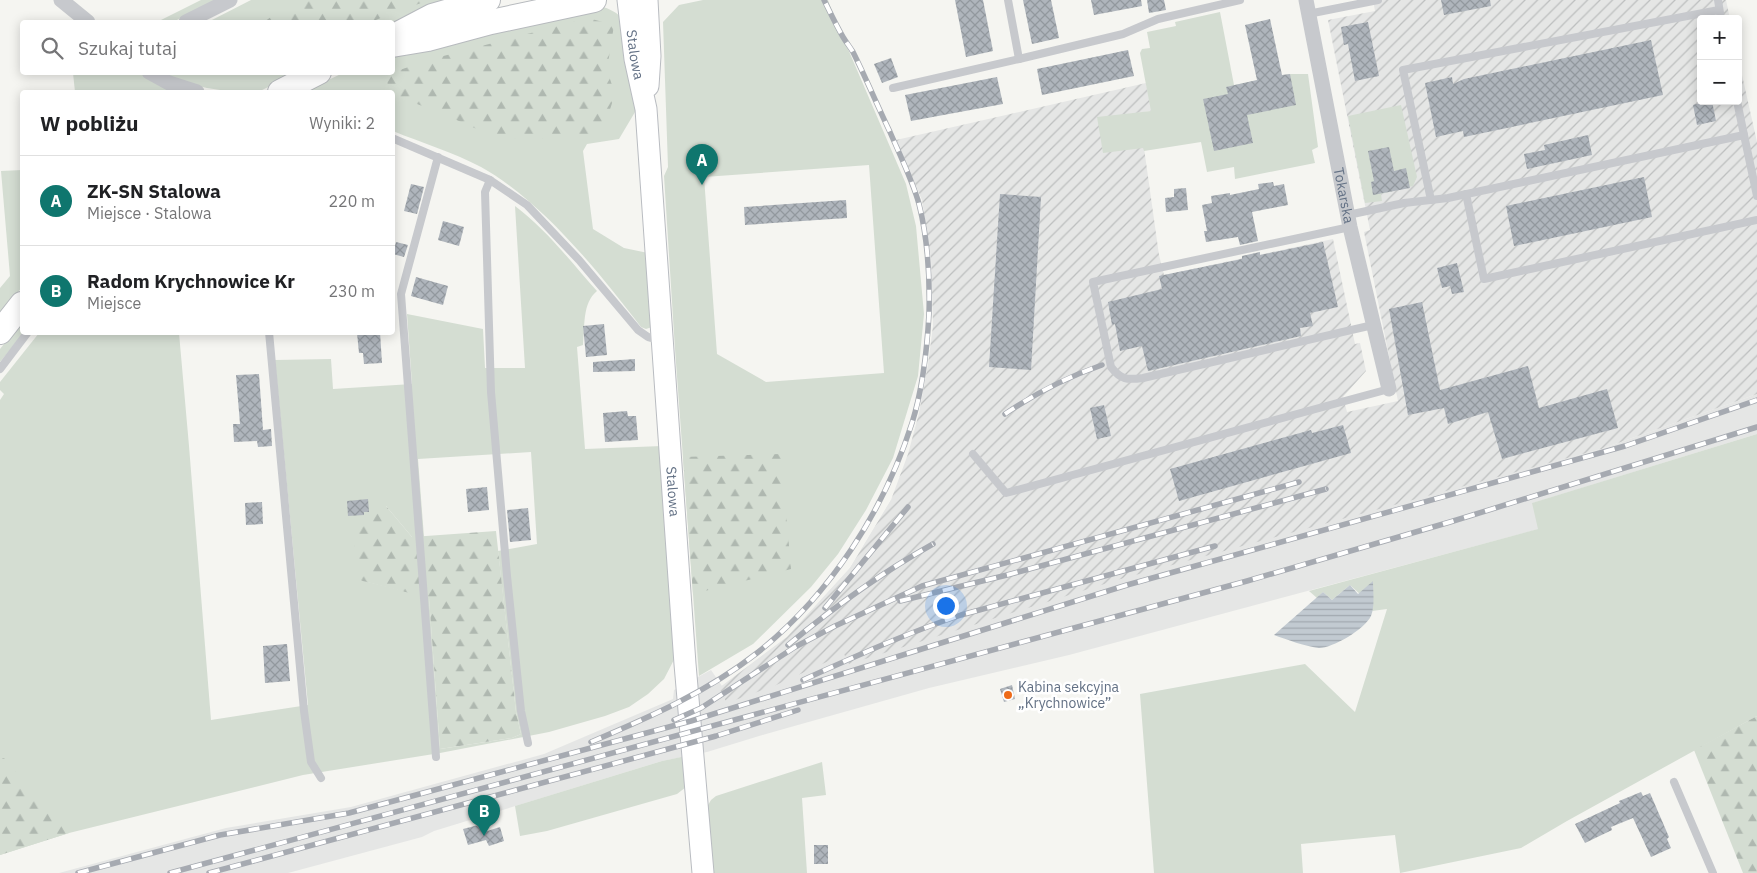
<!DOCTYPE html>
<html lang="pl">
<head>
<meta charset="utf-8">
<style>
  body { margin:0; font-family:"IBM Plex Sans",sans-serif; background:#f6f6f6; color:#202124 }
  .controls { position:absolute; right:15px; top:15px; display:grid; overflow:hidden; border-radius:5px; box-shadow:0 2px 12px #0003 }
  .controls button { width:45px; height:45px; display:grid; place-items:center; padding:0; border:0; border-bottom:1px solid #e0e0e0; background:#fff; color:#202124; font:25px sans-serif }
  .you { position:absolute; left:945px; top:605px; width:18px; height:18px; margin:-12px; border:4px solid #fff; border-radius:50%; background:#1a73e8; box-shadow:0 0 0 8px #1a73e833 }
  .badge { display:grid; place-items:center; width:32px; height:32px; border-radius:50%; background:#0f766e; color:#fff; font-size:16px; font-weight:700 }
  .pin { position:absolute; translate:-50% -41px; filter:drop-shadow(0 1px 2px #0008) }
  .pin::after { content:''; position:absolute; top:26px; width:18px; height:15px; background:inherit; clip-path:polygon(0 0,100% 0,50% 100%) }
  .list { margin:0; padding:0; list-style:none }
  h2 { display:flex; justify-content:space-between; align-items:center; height:65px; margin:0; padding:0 20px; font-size:21px }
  h2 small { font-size:16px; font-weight:400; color:#757577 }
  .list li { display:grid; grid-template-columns:32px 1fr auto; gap:15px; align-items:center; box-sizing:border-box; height:90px; padding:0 20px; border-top:1px solid #e0e0e0 }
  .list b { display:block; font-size:19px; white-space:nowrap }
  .list p { margin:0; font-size:16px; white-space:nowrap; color:#757577 }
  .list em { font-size:16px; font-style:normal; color:#757577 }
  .icon { flex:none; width:28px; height:28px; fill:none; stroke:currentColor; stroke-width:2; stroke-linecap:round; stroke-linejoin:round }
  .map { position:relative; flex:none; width:1757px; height:873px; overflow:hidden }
  .search { position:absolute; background:#fff; box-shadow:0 2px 12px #0003; left:20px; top:20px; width:375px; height:55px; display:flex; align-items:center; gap:12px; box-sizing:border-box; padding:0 18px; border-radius:5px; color:#757577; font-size:19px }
  .panel { position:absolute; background:#fff; box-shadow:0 2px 12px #0003; left:20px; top:90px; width:375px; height:245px; border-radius:5px }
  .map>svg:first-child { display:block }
</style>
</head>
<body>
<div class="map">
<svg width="1757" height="873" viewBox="0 0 1757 873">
  <defs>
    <pattern id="industrial-furrows" width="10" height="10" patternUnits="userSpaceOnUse" patternTransform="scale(1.25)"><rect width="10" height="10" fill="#e5e6e5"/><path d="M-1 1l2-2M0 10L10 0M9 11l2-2" fill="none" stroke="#bdbfbf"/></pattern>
    <pattern id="forest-firs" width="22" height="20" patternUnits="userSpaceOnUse" patternTransform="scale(1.25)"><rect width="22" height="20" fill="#d4ddd2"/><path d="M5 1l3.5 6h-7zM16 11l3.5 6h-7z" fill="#afb8b0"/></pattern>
    <pattern id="water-rules" width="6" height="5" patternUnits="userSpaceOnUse" patternTransform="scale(1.25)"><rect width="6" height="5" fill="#c2cad1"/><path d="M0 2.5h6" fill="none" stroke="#a1a8af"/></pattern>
    <pattern id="building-cross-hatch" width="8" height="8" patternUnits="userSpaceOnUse" patternTransform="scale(1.25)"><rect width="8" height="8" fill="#afb5bc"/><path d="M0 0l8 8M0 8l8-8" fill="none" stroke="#92989e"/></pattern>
  </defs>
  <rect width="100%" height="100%" fill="#f5f5f1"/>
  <path fill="#e5e6e5" d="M1757,394V434L1533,503L1539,529L1069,655L929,688L766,734L707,752L662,761L434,831L422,837L288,873H59L226,828L351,807L544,754L673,699L674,690L711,670L722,686L787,637L850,568L891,500L1373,509L1601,449Z"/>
  <path fill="url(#industrial-furrows)" d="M1373,0H1726L1730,19H1701V101H1738V57L1757,142V394L1601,449L1117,580L849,664L844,654L774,686L727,703L719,688L787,637L850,568L891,500L908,454L919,413L928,364L933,326L931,259L922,200L896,140L1146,83L1152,111L1097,118L1144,148L1159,255L1164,275L1333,239L1355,344L1360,343L1366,371L1343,397L1347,412L1398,401L1364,232L1370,230L1328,20L1375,11Z"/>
  <g fill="#d4ddd2" fill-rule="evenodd">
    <path d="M201,0H216L173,22H157Z"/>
    <path d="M251,0H465L393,28L392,22H208Z"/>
    <path d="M703,0H828L833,14L906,184L916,226L924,314L918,376L893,458L866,510L838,554L811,587L753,644L699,676L675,349L664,176L668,167L663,22L679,5ZM869,165L884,373L766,382L717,354L704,177Z"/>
    <path d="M600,6C610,9 617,12 623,20L638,107L619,139L587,144L583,151L593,229L624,248L648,253L652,327L646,329L641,327C599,272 541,200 481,167C453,152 422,143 393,131L392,92H303L343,73L392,72L393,53Z"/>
    <path d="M1220,12L1234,85L1290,74H1308L1318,147L1312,150L1315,163L1235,179L1234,167L1207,172L1201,142L1144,151L1143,148L1103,153L1097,117L1151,111L1140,53L1142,49L1150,48L1147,32L1176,26L1175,22Z"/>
    <path d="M73,73H140L150,79L178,92H75Z"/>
    <path d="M160,73H297L258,92H233L207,88L177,81Z"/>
    <path d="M1401,105L1417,177L1413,186L1381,194L1382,201L1365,203L1348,116Z"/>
    <path d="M22,170V287L0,316V288L10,276L1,171Z"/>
    <path d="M515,206C546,229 571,262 597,291C582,303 585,327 583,345L577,347L585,449L662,446L678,652L664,679L648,694L629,707L605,716L549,732L440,753L303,775L69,833L0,855V400L4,394L0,390V382L39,333H179L189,446L211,720L308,705L275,360L331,359L333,389L412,384L407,314L483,329L485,368H525ZM531,452L537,544L498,551L516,712L521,734L512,738L440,749L429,597L360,580L386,506L412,537H424L418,459Z"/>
    <path d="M22,321L24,333L0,362V349Z"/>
    <path d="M1757,434V716L1567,821L1521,848L1400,873L1395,835L1301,844L1303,873H1154L1140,694L1305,664L1355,712L1387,609L1372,611L1373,606L1350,585L1332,600L1323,592L1317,598L1309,591L1538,529L1532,503Z"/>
    <path d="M686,756V787L677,794L547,831L520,836L515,806L662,761Z"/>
    <path d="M822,762L826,795L802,798L807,873H711L707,807L711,800L716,796Z"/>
  </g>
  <g fill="url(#forest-firs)">
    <path d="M307,0H430L395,12L371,22H264L275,14Z"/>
    <path d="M588,18L614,25L607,70L615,94L603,131L565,139H499L441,113L393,95L392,92H390L385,75L432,59Z"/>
    <path d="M781,454L791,569L693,594L683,457Z"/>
    <path d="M386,506L412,537L496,531L516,712L521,734L512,738L440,749L429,598L359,580L354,552L357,525L371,508Z"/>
    <path d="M1757,716V873H1743L1694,750Z"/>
    <path d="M4,758L69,833L0,855V759Z"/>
  </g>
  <path fill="url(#water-rules)" d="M1373,581C1373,592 1375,606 1371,616C1365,629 1333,648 1319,648C1307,647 1285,639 1274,635L1323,592L1332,600L1350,585L1358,594Z"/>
  <g fill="url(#building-cross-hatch)">
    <path d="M955,0H983L993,51L966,57Z"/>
    <path d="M1023,0H1051L1059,38L1032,44Z"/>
    <path d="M1091,0H1141L1142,6L1094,15Z"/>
    <path d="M1147,0H1164L1166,10L1149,13Z"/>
    <path d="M1441,0H1490L1491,6L1444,15Z"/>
    <path d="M1270,19L1282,75L1290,74L1296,105L1247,115L1253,143L1214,151L1203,99L1228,94L1226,87L1257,80L1245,25Z"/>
    <path d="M1368,22L1379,76L1355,81L1348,44L1344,45L1341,27Z"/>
    <path d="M1651,40L1663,95L1464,137L1463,131L1436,137L1425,83L1452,77L1453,84L1464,79Z"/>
    <path d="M1128,50L1134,76L1042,95L1037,69Z"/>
    <path d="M891,58L898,77L882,83L874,64Z"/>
    <path d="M997,77L1003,104L911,121L905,95Z"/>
    <path d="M1700,101H1712L1716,121L1697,125L1693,105L1700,103Z"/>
    <path d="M1588,135L1592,155L1527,169L1524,154L1545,150L1544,145Z"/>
    <path d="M1389,147L1394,171L1406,168L1410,188L1373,195L1371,182L1374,181L1368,151Z"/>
    <path d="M1644,177L1652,217L1514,246L1506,206Z"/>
    <path d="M1273,182L1274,186L1284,184L1288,205L1252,212L1258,241L1240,245L1238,237L1206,242L1204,231H1207L1202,205L1212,203L1211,196L1230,193V195L1259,189L1258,184Z"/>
    <path d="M411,184L424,187L417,214L404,211Z"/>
    <path d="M1186,188L1188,210L1166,212L1165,198L1174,197V189Z"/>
    <path d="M1000,194L1041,197L1031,370L989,367Z"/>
    <path d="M846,200L847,218L745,225L744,207Z"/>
    <path d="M443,221L464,227L459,246L438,240Z"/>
    <path d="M396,242L408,245L404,257L393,254Z"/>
    <path d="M1323,242L1338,307L1310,313L1313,326L1300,328L1301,336L1148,371L1142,346L1120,351L1115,324L1112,325L1108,302L1162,289L1159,276L1242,259V256L1260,252V255Z"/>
    <path d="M1457,263L1464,292L1452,294L1450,286L1442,288L1437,268Z"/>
    <path d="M416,277L448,286L443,305L411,296Z"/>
    <path d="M1422,302L1440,390L1528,366L1539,408L1607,389L1618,428L1502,459L1488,412L1448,424L1444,408L1408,415L1389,309Z"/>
    <path d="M604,324L607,355L586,357L583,326Z"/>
    <path d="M380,332L382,363L364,364L363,353H359L357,333Z"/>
    <path d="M635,359V371L593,372V362Z"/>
    <path d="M259,374L263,430L271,429L272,446L258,447L257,441L234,442L233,424H240L236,375Z"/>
    <path d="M1104,405L1111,436L1097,439L1090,408Z"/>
    <path d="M627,411L628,416H636L638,440L605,442L603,413Z"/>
    <path d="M1343,425L1351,453L1179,501L1170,469L1311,430L1312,433Z"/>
    <path d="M487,487L489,510L468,512L466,489Z"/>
    <path d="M368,499L369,512H364V515L348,516L347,501Z"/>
    <path d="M262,502L263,524L246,525L245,503Z"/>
    <path d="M528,508L531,540L510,542L507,510Z"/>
    <path d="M287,644L290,681L265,683L263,646Z"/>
    <path d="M1012,685L1015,699L1004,702L1000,689Z"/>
    <path d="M1641,792L1643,796L1650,793L1669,837L1667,839L1671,848L1651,857L1633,818L1611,827L1612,830L1585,843L1575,824L1620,803L1619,801Z"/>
    <path d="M482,824L484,832L500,827L504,841L489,846L486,840L468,845L463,829Z"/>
    <rect x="814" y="845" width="14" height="19"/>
  </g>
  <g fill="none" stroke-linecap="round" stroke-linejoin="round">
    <defs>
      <g id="secondary">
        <path id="s2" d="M628,0L635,59L646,109L685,664L703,873"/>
        <path d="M647,0L650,56L648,86"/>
      </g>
      <g id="primary">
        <path d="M392,37L432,16L488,0"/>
        <path d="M392,45L428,39L491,22L594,0"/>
        <path d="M280,92L319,72"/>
        <path d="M0,332L22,304"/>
      </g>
    </defs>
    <use href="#secondary" stroke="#b9bcc1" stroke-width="23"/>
    <use href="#primary" stroke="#b7babe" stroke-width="26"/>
    <g stroke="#c7c9cd" stroke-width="8">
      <path d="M1008,0L1019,59L1123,34L1158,19L1240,0"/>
      <path d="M1718,0L1721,19"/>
      <path d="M1308,14L1378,0"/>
      <path d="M893,88L1019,59"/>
      <path d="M1737,101L1744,135"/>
      <path d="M392,138L490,180L527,205L579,260L638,330L648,337L660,340"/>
      <path d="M490,180L485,192L491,392L507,576L521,711L528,743"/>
      <path d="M1466,194L1484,279L1757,220"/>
      <path d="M1431,200L1403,70L1719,10"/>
      <path d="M1348,215L1404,203L1448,198L1744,135L1757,196"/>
      <path d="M1350,227L1093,282L1111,367C1121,380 1127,380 1143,378L1373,325"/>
      <path d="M269,332L304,711L311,762L321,778"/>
      <path d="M0,369L28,332"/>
      <path d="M973,454L1006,493L1389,389"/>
      <path d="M436,757L401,294L438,157"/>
      <path d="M1674,782L1713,873"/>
    </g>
    <g stroke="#c7c9cd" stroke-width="15">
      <path d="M61,0L88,22"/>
      <path id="s1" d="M1306,0L1350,227L1389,389"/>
      <path d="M186,22L230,0"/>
      <path d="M149,72L169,83L197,92"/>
    </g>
    <use href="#secondary" stroke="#fff" stroke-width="21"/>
    <use href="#primary" stroke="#fff" stroke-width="24"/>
    <defs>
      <g id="rail">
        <path d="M1005,414C1036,393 1067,377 1102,365"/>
        <path d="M900,601L1007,575L1326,489"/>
        <path d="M825,608L908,507"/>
        <path d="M788,645C834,607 881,573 933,544"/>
        <path d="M803,680C856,656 907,633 961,615L1215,546"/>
        <path d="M674,720L701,708L795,647L835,626L922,586L1299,482"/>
        <path d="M591,742C650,717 707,692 757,653C830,595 884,511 912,423C923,388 927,350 929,314C930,278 928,240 919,204C913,182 899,153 890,132C877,105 866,78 853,52C850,47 846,42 843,37C836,25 830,12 824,0"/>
        <path d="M78,873L220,835L349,813L691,721L1127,585L1625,446L1757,400"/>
        <path d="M170,873L1247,581L1450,522L1757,427"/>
        <path d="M209,873L716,736L798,710"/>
      </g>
    </defs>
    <use href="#rail" stroke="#a6aab1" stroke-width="5.5"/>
    <use href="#rail" stroke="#fff" stroke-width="4" stroke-dasharray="11" stroke-linecap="butt"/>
  </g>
  <circle fill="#ee6b19" stroke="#fff" stroke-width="2" cx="1008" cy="695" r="5"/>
  <g text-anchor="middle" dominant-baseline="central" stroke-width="5" stroke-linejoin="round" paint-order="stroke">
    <g font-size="14" fill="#627084" stroke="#fff">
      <text stroke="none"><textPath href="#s2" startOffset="55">Stalowa</textPath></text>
      <text stroke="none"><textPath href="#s1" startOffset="199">Tokarska</textPath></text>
      <text stroke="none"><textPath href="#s2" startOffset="494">Stalowa</textPath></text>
    </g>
    <g font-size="14" fill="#627084" stroke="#fff" text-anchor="start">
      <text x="1018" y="687">Kabina sekcyjna<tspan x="1018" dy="16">„Krychnowice”</tspan></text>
    </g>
  </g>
</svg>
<div class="controls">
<button>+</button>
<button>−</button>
</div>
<div class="you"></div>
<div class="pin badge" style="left:702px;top:185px">A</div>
<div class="pin badge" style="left:484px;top:836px">B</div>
<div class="search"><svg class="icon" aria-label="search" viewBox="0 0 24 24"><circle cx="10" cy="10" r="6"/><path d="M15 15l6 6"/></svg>Szukaj tutaj</div>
<section class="panel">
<h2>W pobliżu<small>Wyniki: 2</small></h2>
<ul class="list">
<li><span class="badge">A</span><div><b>ZK-SN Stalowa</b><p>Miejsce · Stalowa</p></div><em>220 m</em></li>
<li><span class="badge">B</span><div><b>Radom Krychnowice Kr</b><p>Miejsce</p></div><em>230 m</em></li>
</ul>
</section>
</div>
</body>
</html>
